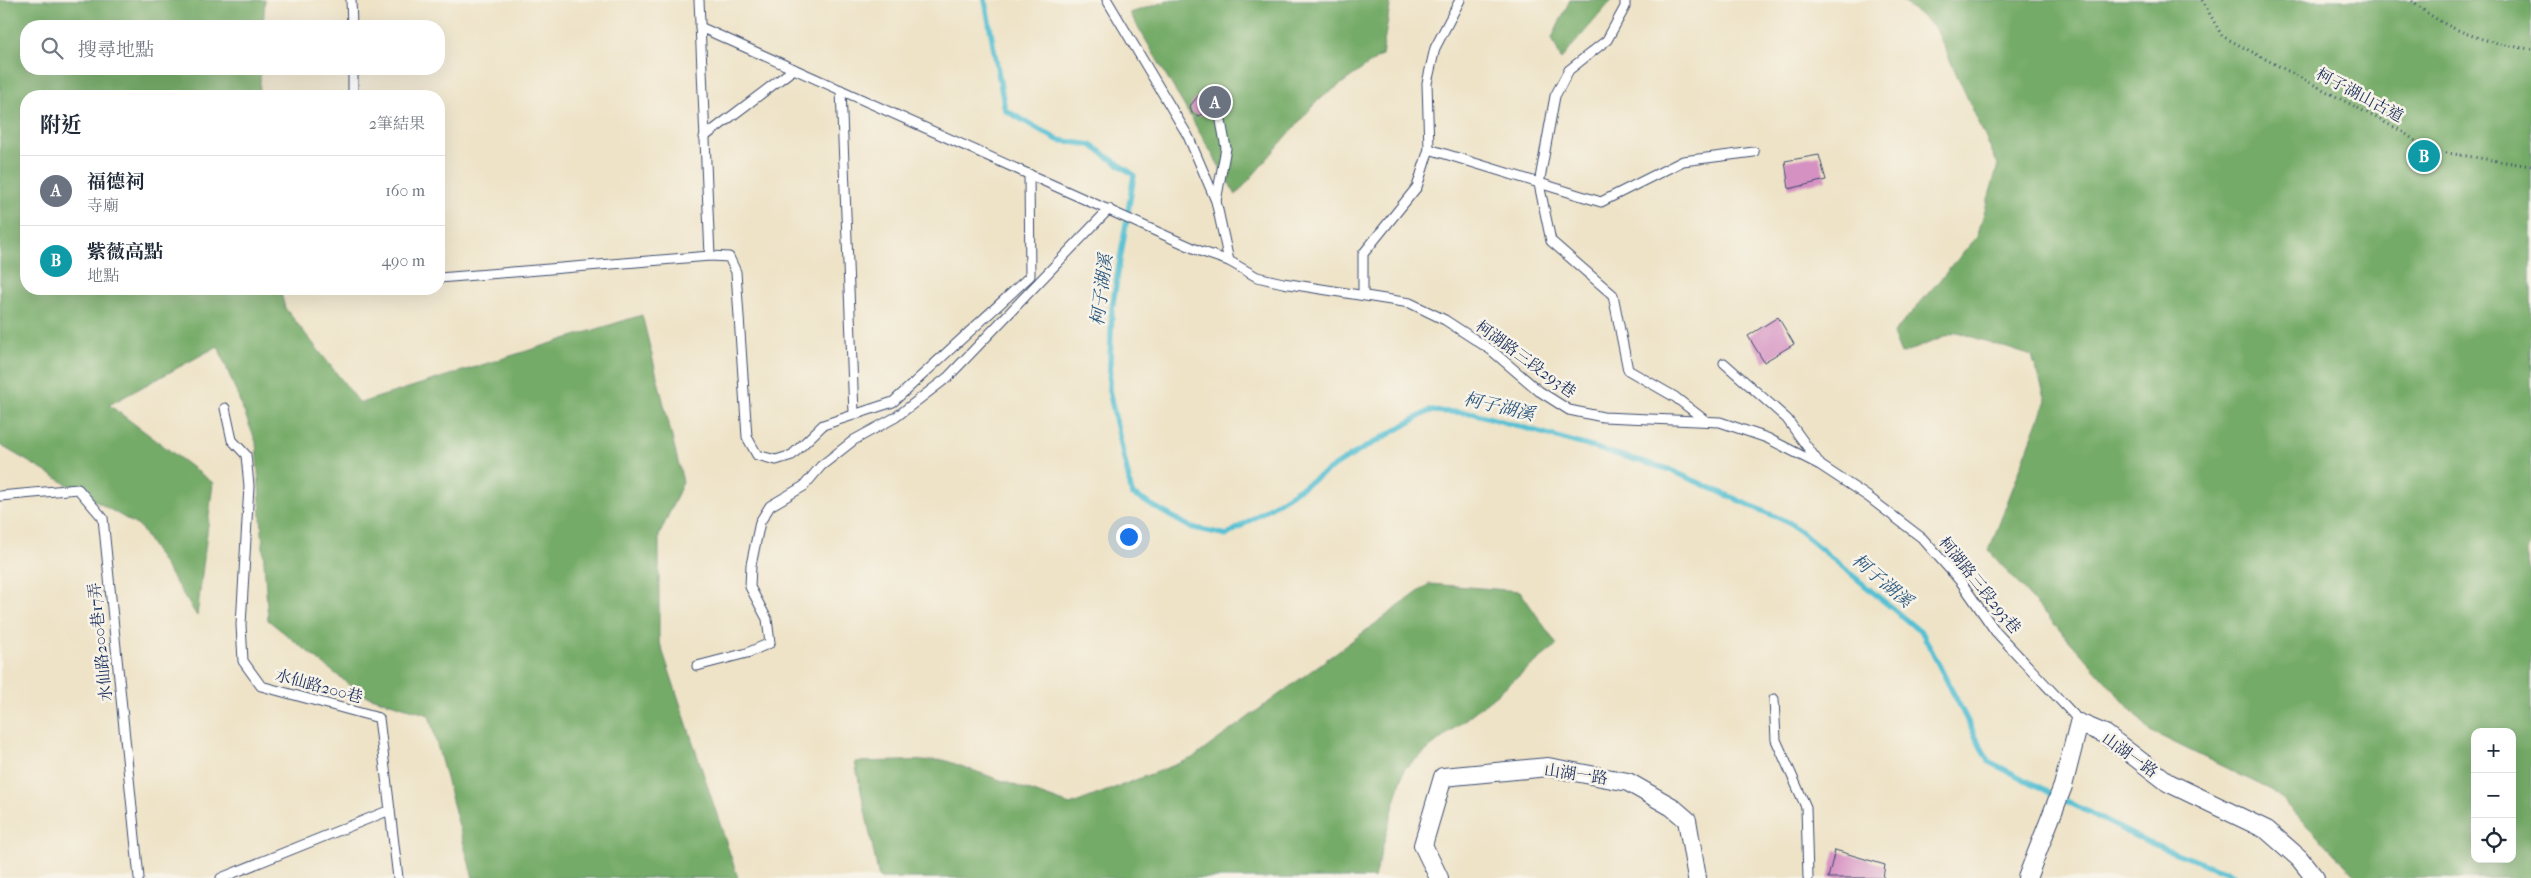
<!DOCTYPE html>
<html lang="zh-TW">
<head>
<meta charset="utf-8">
<style>
  body { margin:0; font-family:"IM FELL French Canon","Noto Serif TC",serif; background:#f6f6f7; color:#1f2937 }
  .controls { position:absolute; right:15px; bottom:15px; display:grid; overflow:hidden; border-radius:10px; box-shadow:0 5px 20px #0002 }
  .controls button { width:45px; height:45px; display:grid; place-items:center; padding:0; border:0; border-bottom:1px solid #e0e1e3; background:#fff; color:#1f2937; font:25px sans-serif }
  .you { position:absolute; left:1128px; top:536px; width:18px; height:18px; margin:-12px; border:4px solid #fff; border-radius:50%; background:#1a73e8; box-shadow:0 0 0 8px #1a73e833 }
  .badge { display:grid; place-items:center; width:32px; height:32px; border-radius:50%; background:#d93025; color:#fff; font-size:16px; font-weight:700 }
  .pin { position:absolute; translate:-50% -50%; border:2px solid #fff; box-shadow:0 1px 5px #0006 }
  .list { margin:0; padding:0; list-style:none }
  h2 { display:flex; justify-content:space-between; align-items:center; height:65px; margin:0; padding:0 20px; font-size:21px }
  h2 small { font-size:16px; font-weight:400; color:#747a83 }
  .list li { display:grid; grid-template-columns:32px 1fr auto; gap:15px; align-items:center; box-sizing:border-box; height:70px; padding:0 20px; border-top:1px solid #e0e1e3 }
  .list b { display:block; font-size:19px; white-space:nowrap }
  .list p { margin:0; font-size:16px; white-space:nowrap; color:#747a83 }
  .list em { font-size:16px; font-style:normal; color:#747a83 }
  .icon { flex:none; width:28px; height:28px; fill:none; stroke:currentColor; stroke-width:2; stroke-linecap:round; stroke-linejoin:round }
  .map { position:relative; flex:none; width:2531px; height:878px; overflow:hidden }
  .search { position:absolute; background:#fff; box-shadow:0 5px 20px #0002; left:20px; top:20px; width:425px; height:55px; display:flex; align-items:center; gap:12px; box-sizing:border-box; padding:0 18px; border-radius:20px; color:#747a83; font-size:19px }
  .panel { position:absolute; background:#fff; box-shadow:0 5px 20px #0002; left:20px; top:90px; width:425px; height:205px; border-radius:20px }
  .map>svg:first-child { display:block }
</style>
</head>
<body>
<div class="map">
<svg width="2531" height="878" viewBox="0 0 2531 878">
  <rect width="100%" height="100%" fill="#f7f3e8"/>
  <filter id="ink" filterUnits="userSpaceOnUse"><feTurbulence type="fractalNoise" baseFrequency=".02" numOctaves="2"/><feDisplacementMap in="SourceGraphic" scale="10" xChannelSelector="R" yChannelSelector="G"/><feConvolveMatrix kernelMatrix="1 2 1 2 8 2 1 2 1" color-interpolation-filters="sRGB"/></filter>
  <filter id="wash" filterUnits="userSpaceOnUse"><feTurbulence type="fractalNoise" baseFrequency=".0096" numOctaves="4" result="noise"/><feDisplacementMap in="SourceGraphic" scale="20" xChannelSelector="R" yChannelSelector="G"/><feGaussianBlur stdDeviation="1.12" result="paint"/><feColorMatrix in="noise" values="0 0 0 0 0 0 0 0 0 0 0 0 0 0 0 0 0 1.4 0 .05"/><feComposite in="paint" operator="in"/></filter>
  <g filter="url(#wash)">
    <rect width="100%" height="100%" fill="#eee3c7"/>
    <g fill="#75ab68" stroke="#486d63" fill-rule="evenodd">
      <path d="M0,0H265L263,26H26V69H261L259,96H26V289H280L285,308L360,403L642,315L683,482L659,536V640L738,878H473L429,715L361,694L268,620L256,442L218,346L109,405L213,483L197,616L140,527L0,445Z"/>
      <path d="M1171,0H1391L1382,55L1317,101L1236,195L1130,13Z"/>
      <path d="M1570,0H1612L1561,59L1552,38Z"/>
      <path d="M1901,0H2531V543L2527,551L2531,581V878H2358L2273,791L2150,731L1989,551L2046,400L2032,356L1957,332L1901,354L1893,334L1977,237L1998,165L1935,27ZM2475,732H2512V859H2475Z"/>
      <path d="M1429,584L1520,591L1557,645L1404,769L1374,878H879L855,762L944,760L1070,805L1193,758Z"/>
    </g>
    <g fill="none" stroke-linecap="round" stroke-linejoin="round">
      <path stroke="#57c0d3" stroke-width="5.5" d="M985,0L1005,110L1058,140L1091,145L1134,175L1112,309L1109,390L1132,494L1190,527L1227,535L1349,457L1429,411L1473,413L1668,469L1790,523L1923,634L1988,761L2147,842L2234,875L2235,878"/>
    </g>
    <g id="blocks">
      <g fill="#d691c3">
        <path d="M1212,86L1229,110L1216,117L1211,110L1199,116L1192,113L1190,106L1198,96Z"/>
        <path d="M1819,155L1826,180L1789,189L1785,161Z"/>
        <path d="M1778,317L1794,344L1764,362L1748,336Z"/>
        <path d="M1835,850L1885,865L1883,878H1828Z"/>
      </g>
    </g>
  </g>
  <g filter="url(#ink)">
    <use href="#blocks" fill-opacity="0" stroke="#3b4a6e" stroke-width="1"/>
    <g fill="none" stroke-linecap="round" stroke-linejoin="round">
      <defs>
        <g id="service">
          <path d="M351,0L352,26"/>
          <path d="M1107,0L1188,136L1216,201L1229,261L1257,277L1283,283L1410,303L1445,320L1491,350L1539,391L1569,410L1603,417L1720,422L1767,438L1820,465L1867,496L1922,538L1961,582L1996,632L2074,715L2079,723"/>
          <path d="M1625,0V7L1607,40L1569,70L1555,96L1539,184L1551,241L1613,295L1628,370L1675,397L1706,421"/>
          <path d="M700,27L1200,251L1229,261"/>
          <path d="M353,69V96"/>
          <path d="M841,90L854,413"/>
          <path d="M704,137L794,69"/>
          <path d="M1429,149L1427,83L1435,48L1460,0"/>
          <path d="M1216,201L1226,148L1221,121"/>
          <path d="M710,256L729,257L736,272L747,437L757,455L776,460L792,455L823,425L893,402L1030,276L1029,174"/>
          <path d="M439,278L710,256L699,0"/>
          <path d="M1363,295V254L1417,187L1429,149L1601,202L1683,161L1754,152"/>
          <path d="M1724,363L1787,419L1819,463"/>
          <path d="M225,408L232,440L246,455L249,486L241,625L243,661L261,686L379,718L398,878"/>
          <path d="M0,496L78,489L103,518L139,878"/>
          <path d="M697,666L747,653L770,643L767,619L750,587L751,565L760,522L770,506L804,486L821,466L854,440L896,417L948,377L1109,209"/>
          <path d="M1774,699L1776,740L1806,807L1808,878"/>
          <path d="M221,878L390,810"/>
        </g>
        <g id="minor">
          <path d="M1439,878L1423,845L1443,777L1548,767L1628,782L1672,807L1687,820L1697,878"/>
          <path d="M2027,878L2063,786L2079,723L2105,734L2169,783L2267,830L2299,858L2315,878"/>
        </g>
      </defs>
      <use href="#service" stroke="#3b4a6e" stroke-width="11"/>
      <use href="#minor" stroke="#3b4a6e" stroke-width="20"/>
      <g stroke="#3b4a6e" stroke-width="3" stroke-dasharray="1 4" stroke-linecap="butt">
        <path d="M2202,0L2222,36L2403,132L2428,150L2531,166"/>
        <path d="M2412,0C2442,30 2490,44 2531,49"/>
      </g>
      <use href="#service" stroke="#fff" stroke-width="9"/>
      <use href="#minor" stroke="#fff" stroke-width="18"/>
    </g>
  </g>
  <g text-anchor="middle" dominant-baseline="central" stroke-width="5" stroke-linejoin="round" paint-order="stroke">
    <g font-size="16" fill="#1b2f5e" stroke="#f7f3e8">
      <text transform="translate(2360 95) rotate(28)">柯子湖山古道</text>
      <text transform="translate(1526 359) rotate(36)">柯湖路三段293巷</text>
      <text transform="translate(1980 585) rotate(51)">柯湖路三段293巷</text>
      <text transform="translate(100 642) rotate(-96)">水仙路200巷17弄</text>
      <text transform="translate(319 686) rotate(15)">水仙路200巷</text>
      <text transform="translate(2130 755) rotate(36)">山湖一路</text>
      <text transform="translate(1576 774) rotate(8)">山湖一路</text>
    </g>
    <g font-size="18" font-style="italic" fill="#2d5a81" stroke="#f7f3e8">
      <text transform="translate(1102 290) rotate(-83)">柯子湖溪</text>
      <text transform="translate(1499 407) rotate(13)">柯子湖溪</text>
      <text transform="translate(1882 581) rotate(40)">柯子湖溪</text>
    </g>
  </g>
</svg>
<div class="controls">
<button>+</button>
<button>−</button>
<button><svg class="icon" aria-label="locate" viewBox="0 0 24 24"><circle cx="12" cy="12" r="6"/><path d="M12 2v4M12 18v4M2 12h4M18 12h4"/></svg></button>
</div>
<div class="you"></div>
<div class="pin badge" style="left:1215px;top:102px;background:#6b7280">A</div>
<div class="pin badge" style="left:2424px;top:156px;background:#0f9aa8">B</div>
<div class="search"><svg class="icon" aria-label="search" viewBox="0 0 24 24"><circle cx="10" cy="10" r="6"/><path d="M15 15l6 6"/></svg>搜尋地點</div>
<section class="panel">
<h2>附近<small>2筆結果</small></h2>
<ul class="list">
<li><span class="badge" style="background:#6b7280">A</span><div><b>福德祠</b><p>寺廟</p></div><em>160 m</em></li>
<li><span class="badge" style="background:#0f9aa8">B</span><div><b>紫薇高點</b><p>地點</p></div><em>490 m</em></li>
</ul>
</section>
</div>
</body>
</html>
